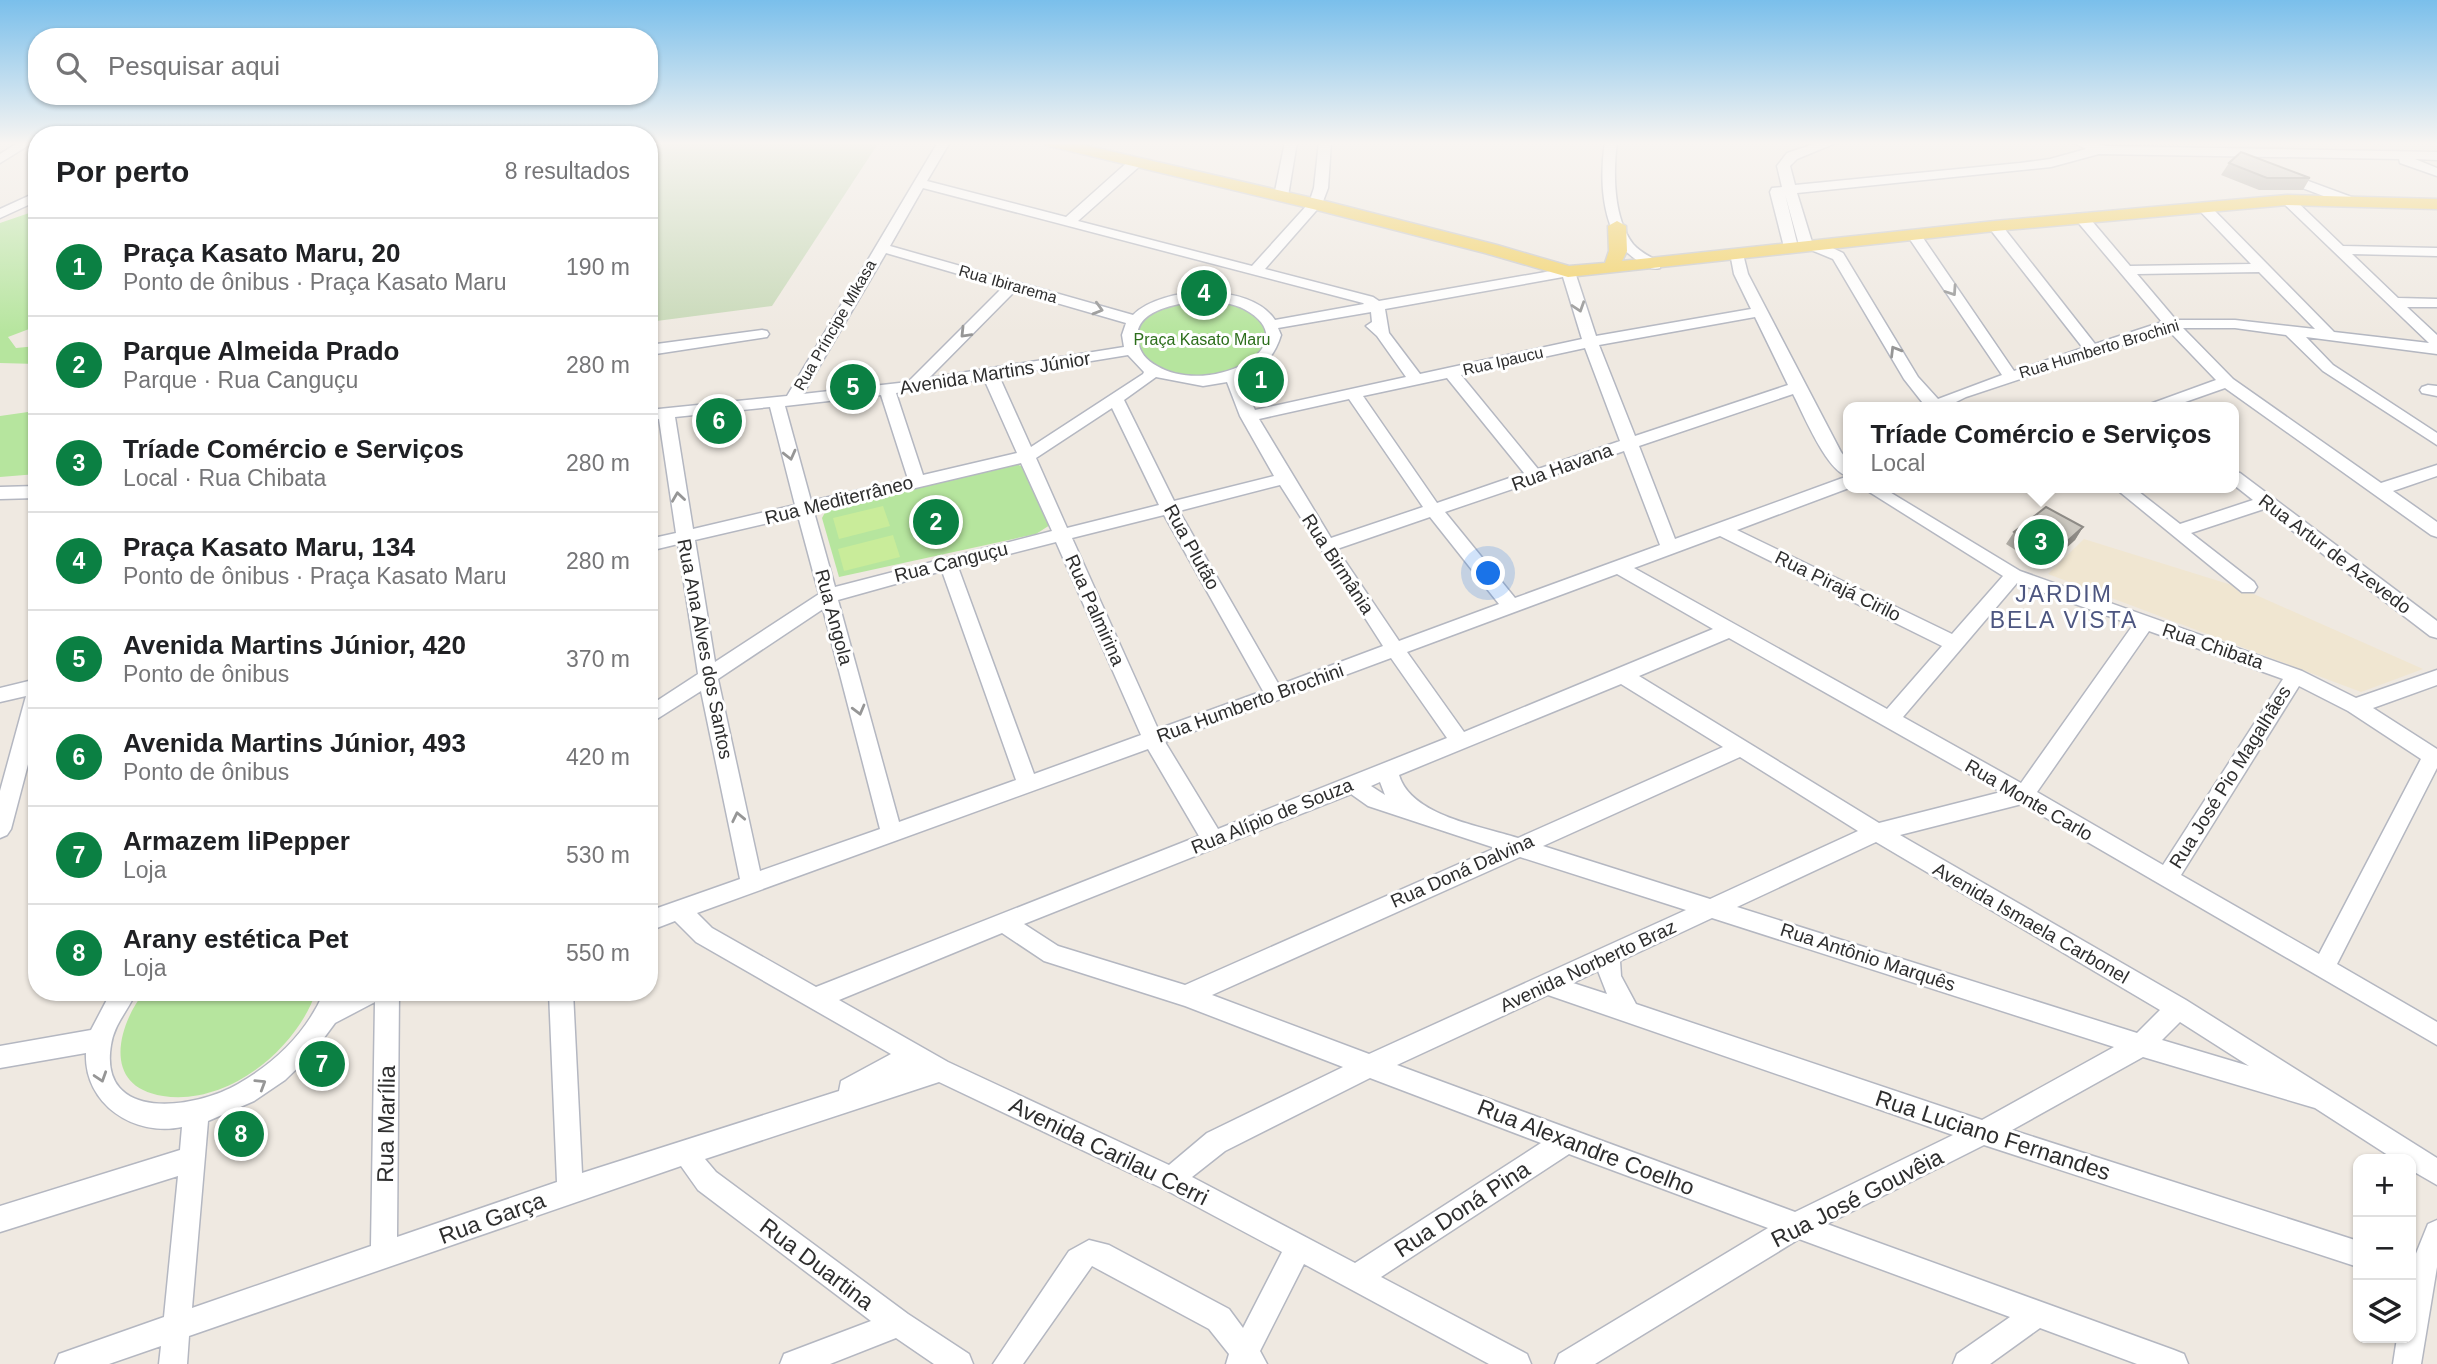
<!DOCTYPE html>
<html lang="pt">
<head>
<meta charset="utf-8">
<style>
  body { margin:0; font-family:Helvetica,sans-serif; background:#f2f2f2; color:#202124 }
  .controls { position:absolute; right:21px; bottom:21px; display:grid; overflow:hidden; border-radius:14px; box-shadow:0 2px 5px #0004 }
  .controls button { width:63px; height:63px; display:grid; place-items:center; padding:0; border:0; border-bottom:2px solid #e0e0e0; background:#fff; color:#202124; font:35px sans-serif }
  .you { position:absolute; left:1489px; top:574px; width:24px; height:24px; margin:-18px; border:5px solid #fff; border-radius:50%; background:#1a73e8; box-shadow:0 0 0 10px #1a73e833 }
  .badge { display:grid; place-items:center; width:46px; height:46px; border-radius:50%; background:#0b8043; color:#fff; font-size:23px; font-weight:700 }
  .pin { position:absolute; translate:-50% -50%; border:4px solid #fff; box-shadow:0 2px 7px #0006 }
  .popup { position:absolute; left:1843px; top:402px; width:396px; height:91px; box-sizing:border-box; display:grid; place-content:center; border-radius:14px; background:#fff; filter:drop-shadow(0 2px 5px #0005); font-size:23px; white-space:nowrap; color:#757577 }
  .popup b { font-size:26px; color:#202124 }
  .popup::after { content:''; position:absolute; left:50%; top:100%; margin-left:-14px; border:14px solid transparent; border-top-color:#fff }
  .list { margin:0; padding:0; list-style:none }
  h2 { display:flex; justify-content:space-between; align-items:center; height:91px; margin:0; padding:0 28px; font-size:30px }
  h2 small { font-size:23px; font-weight:400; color:#757577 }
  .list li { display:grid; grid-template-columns:46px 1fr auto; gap:21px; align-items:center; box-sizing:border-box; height:98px; padding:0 28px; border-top:2px solid #e0e0e0 }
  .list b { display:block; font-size:26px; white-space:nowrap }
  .list p { margin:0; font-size:23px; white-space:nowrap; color:#757577 }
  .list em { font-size:23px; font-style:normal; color:#757577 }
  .icon { flex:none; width:38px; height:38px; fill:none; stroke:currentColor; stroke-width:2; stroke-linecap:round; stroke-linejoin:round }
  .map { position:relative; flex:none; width:2437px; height:1364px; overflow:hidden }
  .search { position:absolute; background:#fff; box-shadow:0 2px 5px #0004; left:28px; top:28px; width:630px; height:77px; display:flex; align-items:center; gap:18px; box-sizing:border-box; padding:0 24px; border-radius:28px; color:#757577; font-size:26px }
  .panel { position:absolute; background:#fff; box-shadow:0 2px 5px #0004; left:28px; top:126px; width:630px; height:875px; border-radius:28px }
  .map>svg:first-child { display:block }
</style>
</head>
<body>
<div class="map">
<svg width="2437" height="1364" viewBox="0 0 2437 1364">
  <rect width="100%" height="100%" fill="#efe9e1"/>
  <path fill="#f0e6d1" d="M2084,539L2238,587L2423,669L2361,692L2048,574Z"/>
  <g fill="#b6e59e">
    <path d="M35,211L37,326L8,337L16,348L37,346V364L0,363V223Z"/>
    <path d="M1213,296L1257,312L1274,341L1232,377L1167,376L1130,345L1147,311Z"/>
    <path d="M28,412H37V474L0,477V416Z"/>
    <path d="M1017,464L1026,469L1050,525L1036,534L839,577L822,518L828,507Z"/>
    <path d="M144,992H316C296,1050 227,1106 163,1096C102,1087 117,1027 144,992Z"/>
  </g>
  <path fill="#c8d9b8" d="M649,142H879L772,306L649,322Z"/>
  <g fill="#c9ec9a">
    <path d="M883,506L890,526L839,539L833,518Z"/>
    <path d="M893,535L900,557L844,571L838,549Z"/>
  </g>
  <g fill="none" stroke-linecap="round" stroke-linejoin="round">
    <defs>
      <g id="minor">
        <path d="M19,142H34L0,163V154Z"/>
        <path d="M938,142H950L927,181L1066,217L1131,159H1141V165L1078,221L1252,266L1309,203L1314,188L1319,142H1331L1328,188L1322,204L1265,269L1373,297L1379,301L1568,268L1575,272L1596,336L1751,309L1734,274L1730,253L1732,250H1742L1748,274L1841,452L1848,461V476C1827,472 1803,413 1793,394L1639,446L1675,539L1848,476L1849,488L1737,530L1952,634L2003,576L1863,488H1883L2020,571L2302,671L2356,698L2437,670V685L2373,708L2437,749V768L2337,964L2437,1022V1045L2022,804L1900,835L2186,1000L2437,1158V1185L2411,1170V1159H2394L2315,1108L2143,1057L2012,1130L2358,1241V1267L1984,1145L1827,1224L2174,1350L2184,1354L2188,1364H2137L2040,1328L1990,1364H1953L1957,1354L2010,1317L1799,1239L1595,1364H1555L1559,1354L1768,1228L1569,1154L1381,1277L1527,1354L1531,1364H1489L1304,1264L1260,1351L1267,1364H1226L1229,1354L1209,1329L1092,1266L1023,1364H993L1069,1251L1089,1240L1109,1245L1229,1309L1243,1328L1282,1252L1164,1189L939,1082L705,1159L716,1172L908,1314L969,1354L973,1364H934L896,1338L830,1364H780L784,1354L871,1321L698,1190L681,1166L189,1336L187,1364H159L161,1346L109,1364H55L59,1354L164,1317L178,1176L0,1232V1206L180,1150L182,1127C134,1137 84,1104 86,1053L0,1068V1046L91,1030L111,992H136C128,1011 114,1024 111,1045C98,1123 195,1109 238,1084C275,1063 307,1032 324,992H399L397,1237L557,1182L549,992H573L582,1173L839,1091L841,1081L891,1054L696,942L675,921L649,931V911L740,879L701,691L649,724V706L698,674L678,544L649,551V539L676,533L659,419L649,420V410L787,396ZM923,188L1363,303L1364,304L1275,320C1250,282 1162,286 1133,315L890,246ZM886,253L1003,287L908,382L803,394ZM1563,277L1582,339L1420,374L1389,333L1385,309ZM1015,291L1126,323L1122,335L1124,347L929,378ZM1213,300C1223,303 1235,304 1244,309C1311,345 1211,398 1157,366C1146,360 1140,353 1138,341C1131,307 1189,301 1213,300ZM1371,312L1372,322L1366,326L1377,336L1406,377L1255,410L1241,379C1262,368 1274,358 1281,335L1278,328ZM1755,317L1788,385L1635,436L1599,345ZM1585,348L1620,441L1538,469L1461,375ZM1128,355L1144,372L1143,374L1031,447L999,376ZM1156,377L1203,386L1227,382L1240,416L1274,476L1174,501L1124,400ZM1447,378L1524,473L1437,503L1363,396ZM984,379L1017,453L923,475L896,393ZM881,395L908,479L811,501L785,406ZM1349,399L1423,507L1331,538L1259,419ZM770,407L795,505L693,529L675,417ZM1112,408L1159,505L1067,528L1036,458ZM1624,451L1660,545L1515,598L1445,512ZM1021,463L1052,531L835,587L814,512ZM1280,485L1383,646L1279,685L1179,511ZM1164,515L1263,691L1158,729L1072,538ZM798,516L819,594L715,662L695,540ZM1430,517L1499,604L1399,641L1337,549ZM1720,536L1942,646L1887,709L1634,568ZM1056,542L1141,735L1034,774L958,567ZM942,571L1016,780L899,822L838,600ZM1617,574L1713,629L1464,732L1407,652ZM2017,583L2133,625L2021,783L1903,717ZM823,609L880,829L760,871L718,679ZM2149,631L2283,679L2163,865L2037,792ZM1729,638L2001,792L1879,823L1639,676ZM1391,658L1447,738L1218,829L1165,742ZM1621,684L1723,747L1518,838C1481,826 1411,816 1399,775ZM2299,686L2348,711L2421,759L2319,954L2181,875ZM1148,749L1199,836L816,987L712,928L697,913ZM1740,757L1858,831L1710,899L1543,846ZM1380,782L1385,795L1371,786ZM1351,794L1368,806L1495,848L1185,985L1058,946L1024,924ZM1876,842L2160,1010L2137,1033L1737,907ZM1520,857L1686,910L1369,1054L1212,995ZM1712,918L2114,1047L1982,1120L1636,1004L1621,976L1620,961ZM1002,933L1044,961L1185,1006L1343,1067L1207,1133L1169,1165L948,1062L839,1000ZM1598,971L1607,994L1573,983ZM1548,995L1953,1135L1795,1212L1397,1065ZM375,1002L371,1246L192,1308L208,1121L254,1101L285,1080L312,1054L335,1023ZM2180,1022L2249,1066L2162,1040ZM1370,1078L1541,1143L1355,1263L1192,1177L1225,1151Z"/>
        <path d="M1285,142H1297L1288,196L1281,200L1274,196Z"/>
        <path d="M1605,142H1617C1613,172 1613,218 1633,244C1640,252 1650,257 1660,262V268C1652,270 1647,267 1640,262C1601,240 1599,181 1605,142Z"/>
        <path d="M1820,142H1838L1797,159L1790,166L1795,185L2020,163L2050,159L2086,149L2072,142H2089L2106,146L2437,152V160L2415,159L2437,168V176L2400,163L2399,159L2099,154L2051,167L1797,193L1812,242H1820L1843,253L1918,377L1938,399L2002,375L1907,235L1909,232H1919L2014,371L2083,348L1990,229V223H2000L2095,344L2162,322L2076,220V214H2086L2130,266L2251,264L2196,207L2203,203L2208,204L2334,332L2429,343L2280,200L2282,197H2292L2343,246L2437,248V256L2352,254L2398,298L2437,299V307H2407L2437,335V354L2306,337L2333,365L2437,433V445L2323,371L2286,335L2235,328H2183L2233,379L2381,483L2437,465V476L2393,491L2437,522V537L2431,535L2225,388L2171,407H2148L2150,404L2216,380L2168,330L1966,397L1946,407H1926L1904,379L1833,259L1799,245L1785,194L1798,247L1791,251L1784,247L1770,192L1772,188L1782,187L1777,166L1787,153ZM2259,272L2315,329L2235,320H2176L2137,274Z"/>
        <path d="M2284,172L2357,199L2359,202L2357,205H2347L2279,179L2277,176Z"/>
        <path d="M37,192V201L0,218V209Z"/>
        <path d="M762,330L767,331L769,334L767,337L649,355V345Z"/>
        <path d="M2428,385L2437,386V396L2422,393L2420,390L2422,387Z"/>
        <path d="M2234,472L2240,473L2437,621V638L2430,636L2264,509L2191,533L2254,582L2257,587L2254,592H2242L2115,488H2134L2180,524L2253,500L2234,485Z"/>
        <path d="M37,486V498L0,499V487Z"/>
        <path d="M37,679V730L11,829L7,835L0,838V791L26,696L0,702V688Z"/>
        <path d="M2437,1220V1267L2421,1364H2393L2397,1338H2411V1266L2428,1224Z"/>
      </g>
      <path id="major" d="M1043,142H1071L1321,200L1497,245L1569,266L1605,263L1609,251L1608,226L1617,221L1626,226L1627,251L1622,261L1995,221L2287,195L2437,199V209L2287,205L1995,231L1568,277L1485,253L1313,209L1045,145Z"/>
    </defs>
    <use href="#minor" stroke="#b4b7c1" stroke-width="3"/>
    <use href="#major" stroke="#c9c9c9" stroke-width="3"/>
    <use href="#minor" fill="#fff" fill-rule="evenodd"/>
    <use href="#major" fill="#f2d163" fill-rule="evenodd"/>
  </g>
  <g fill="#afaba4">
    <path d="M2229,163L2310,178L2303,190H2259L2221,175Z"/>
    <path d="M2083,527L2075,540L2044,568L2006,544L2014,532Z"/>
  </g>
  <path fill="#8e8b86" d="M2083,527L2075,540L2044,568L2052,555Z"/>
  <g fill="#cbc7bf" stroke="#8e8b86" stroke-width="2">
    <path d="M2241,152L2310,178H2267L2229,163Z"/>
    <path d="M2046,507L2083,527L2052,555L2014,532Z"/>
  </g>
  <defs><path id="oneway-chevron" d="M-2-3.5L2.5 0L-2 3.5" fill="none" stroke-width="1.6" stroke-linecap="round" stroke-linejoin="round" transform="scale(1.75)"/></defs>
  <g stroke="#969696">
    <use href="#oneway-chevron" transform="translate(1952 291) rotate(56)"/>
    <use href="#oneway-chevron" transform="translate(1579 307) rotate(72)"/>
    <use href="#oneway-chevron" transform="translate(1098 309) rotate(16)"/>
    <use href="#oneway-chevron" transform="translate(965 333) rotate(134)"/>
    <use href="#oneway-chevron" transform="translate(1895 351) rotate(-121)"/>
    <use href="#oneway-chevron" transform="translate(790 455) rotate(76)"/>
    <use href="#oneway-chevron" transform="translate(678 497) rotate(-98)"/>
    <use href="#oneway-chevron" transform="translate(859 710) rotate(75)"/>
    <use href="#oneway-chevron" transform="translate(738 817) rotate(-102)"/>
    <use href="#oneway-chevron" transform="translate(101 1077) rotate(72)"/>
    <use href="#oneway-chevron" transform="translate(261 1084) rotate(-32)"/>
  </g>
  <linearGradient id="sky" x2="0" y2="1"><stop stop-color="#7abfeb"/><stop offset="0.43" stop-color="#f8f5f2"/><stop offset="1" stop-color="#f8f5f2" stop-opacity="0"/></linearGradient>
  <rect width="2437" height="333" fill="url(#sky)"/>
  <g text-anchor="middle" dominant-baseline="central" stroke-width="6" stroke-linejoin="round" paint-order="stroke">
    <g font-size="16" fill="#2e2e2e" stroke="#fff">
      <text transform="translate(1008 284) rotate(16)">Rua Ibirarema</text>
      <text transform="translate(835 325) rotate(-60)">Rua Príncipe Mikasa</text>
      <text transform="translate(2099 349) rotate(-17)">Rua Humberto Brochini</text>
      <text transform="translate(1503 361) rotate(-13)">Rua Ipaucu</text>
    </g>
    <g font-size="16" fill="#2c6e1b" stroke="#fff">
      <text x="1202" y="339">Praça Kasato Maru</text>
    </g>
    <g font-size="19" fill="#2e2e2e" stroke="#fff">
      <text transform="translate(995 373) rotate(-9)">Avenida Martins Júnior</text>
      <text transform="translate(1562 467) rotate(-20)">Rua Havana</text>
      <text transform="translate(839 500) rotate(-14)">Rua Mediterrâneo</text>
      <text transform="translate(1192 547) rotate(61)">Rua Plutão</text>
      <text transform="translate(2335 554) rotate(37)">Rua Artur de Azevedo</text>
      <text transform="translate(951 562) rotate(-14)">Rua Canguçu</text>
      <text transform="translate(1338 564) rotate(57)">Rua Birmânia</text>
      <text transform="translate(1838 586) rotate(26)">Rua Pirajá Cirilo</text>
      <text transform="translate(1095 610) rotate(66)">Rua Palmirina</text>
      <text transform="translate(834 617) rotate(75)">Rua Angola</text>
      <text transform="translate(2213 646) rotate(19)">Rua Chibata</text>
      <text transform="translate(705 649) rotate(79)">Rua Ana Alves dos Santos</text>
      <text transform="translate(1250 703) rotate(-20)">Rua Humberto Brochini</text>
      <text transform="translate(2230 777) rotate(-58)">Rua José Pio Magalhães</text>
      <text transform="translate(2029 800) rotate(30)">Rua Monte Carlo</text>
      <text transform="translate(1272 816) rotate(-22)">Rua Alípio de Souza</text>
      <text transform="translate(1462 871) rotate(-24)">Rua Doná Dalvina</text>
      <text transform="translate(2031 923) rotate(30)">Avenida Ismaela Carbonel</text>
      <text transform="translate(1868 957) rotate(18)">Rua Antônio Marquês</text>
      <text transform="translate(1588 966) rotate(-25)">Avenida Norberto Braz</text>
    </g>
    <g font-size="23" letter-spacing="2" fill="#4d5680" stroke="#fff">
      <text x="2064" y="594">JARDIM<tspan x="2064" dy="26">BELA VISTA</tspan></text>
    </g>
    <g font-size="23" fill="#2e2e2e" stroke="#fff">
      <text transform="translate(386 1124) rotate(-89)">Rua Marília</text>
      <text transform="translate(1993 1135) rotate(18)">Rua Luciano Fernandes</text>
      <text transform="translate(1586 1147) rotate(21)">Rua Alexandre Coelho</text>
      <text transform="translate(1109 1151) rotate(26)">Avenida Carilau Cerri</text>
      <text transform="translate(1857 1198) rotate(-27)">Rua José Gouvêia</text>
      <text transform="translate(1462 1209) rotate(-33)">Rua Doná Pina</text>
      <text transform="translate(492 1218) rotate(-20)">Rua Garça</text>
      <text transform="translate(817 1264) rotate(37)">Rua Duartina</text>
    </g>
  </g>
</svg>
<div class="controls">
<button>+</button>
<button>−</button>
<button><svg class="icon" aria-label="layers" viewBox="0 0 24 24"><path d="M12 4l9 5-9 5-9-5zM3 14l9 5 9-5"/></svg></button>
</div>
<div class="you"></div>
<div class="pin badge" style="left:1261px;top:380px">1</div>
<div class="pin badge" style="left:936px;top:522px">2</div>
<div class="pin badge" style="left:2041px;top:542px">3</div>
<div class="popup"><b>Tríade Comércio e Serviços</b>Local</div>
<div class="pin badge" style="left:1204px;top:293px">4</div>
<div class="pin badge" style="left:853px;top:387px">5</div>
<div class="pin badge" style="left:719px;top:421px">6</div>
<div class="pin badge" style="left:322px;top:1064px">7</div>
<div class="pin badge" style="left:241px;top:1134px">8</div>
<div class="search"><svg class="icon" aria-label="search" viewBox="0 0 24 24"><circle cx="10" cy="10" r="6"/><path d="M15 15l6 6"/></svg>Pesquisar aqui</div>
<section class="panel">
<h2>Por perto<small>8 resultados</small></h2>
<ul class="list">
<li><span class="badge">1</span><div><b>Praça Kasato Maru, 20</b><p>Ponto de ônibus · Praça Kasato Maru</p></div><em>190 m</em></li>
<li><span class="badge">2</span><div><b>Parque Almeida Prado</b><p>Parque · Rua Canguçu</p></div><em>280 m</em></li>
<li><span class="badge">3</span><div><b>Tríade Comércio e Serviços</b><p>Local · Rua Chibata</p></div><em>280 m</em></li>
<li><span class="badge">4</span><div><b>Praça Kasato Maru, 134</b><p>Ponto de ônibus · Praça Kasato Maru</p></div><em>280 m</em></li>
<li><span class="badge">5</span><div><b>Avenida Martins Júnior, 420</b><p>Ponto de ônibus</p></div><em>370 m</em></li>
<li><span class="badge">6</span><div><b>Avenida Martins Júnior, 493</b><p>Ponto de ônibus</p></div><em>420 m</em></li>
<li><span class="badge">7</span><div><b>Armazem liPepper</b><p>Loja</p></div><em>530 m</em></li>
<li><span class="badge">8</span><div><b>Arany estética Pet</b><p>Loja</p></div><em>550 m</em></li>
</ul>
</section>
</div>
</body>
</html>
